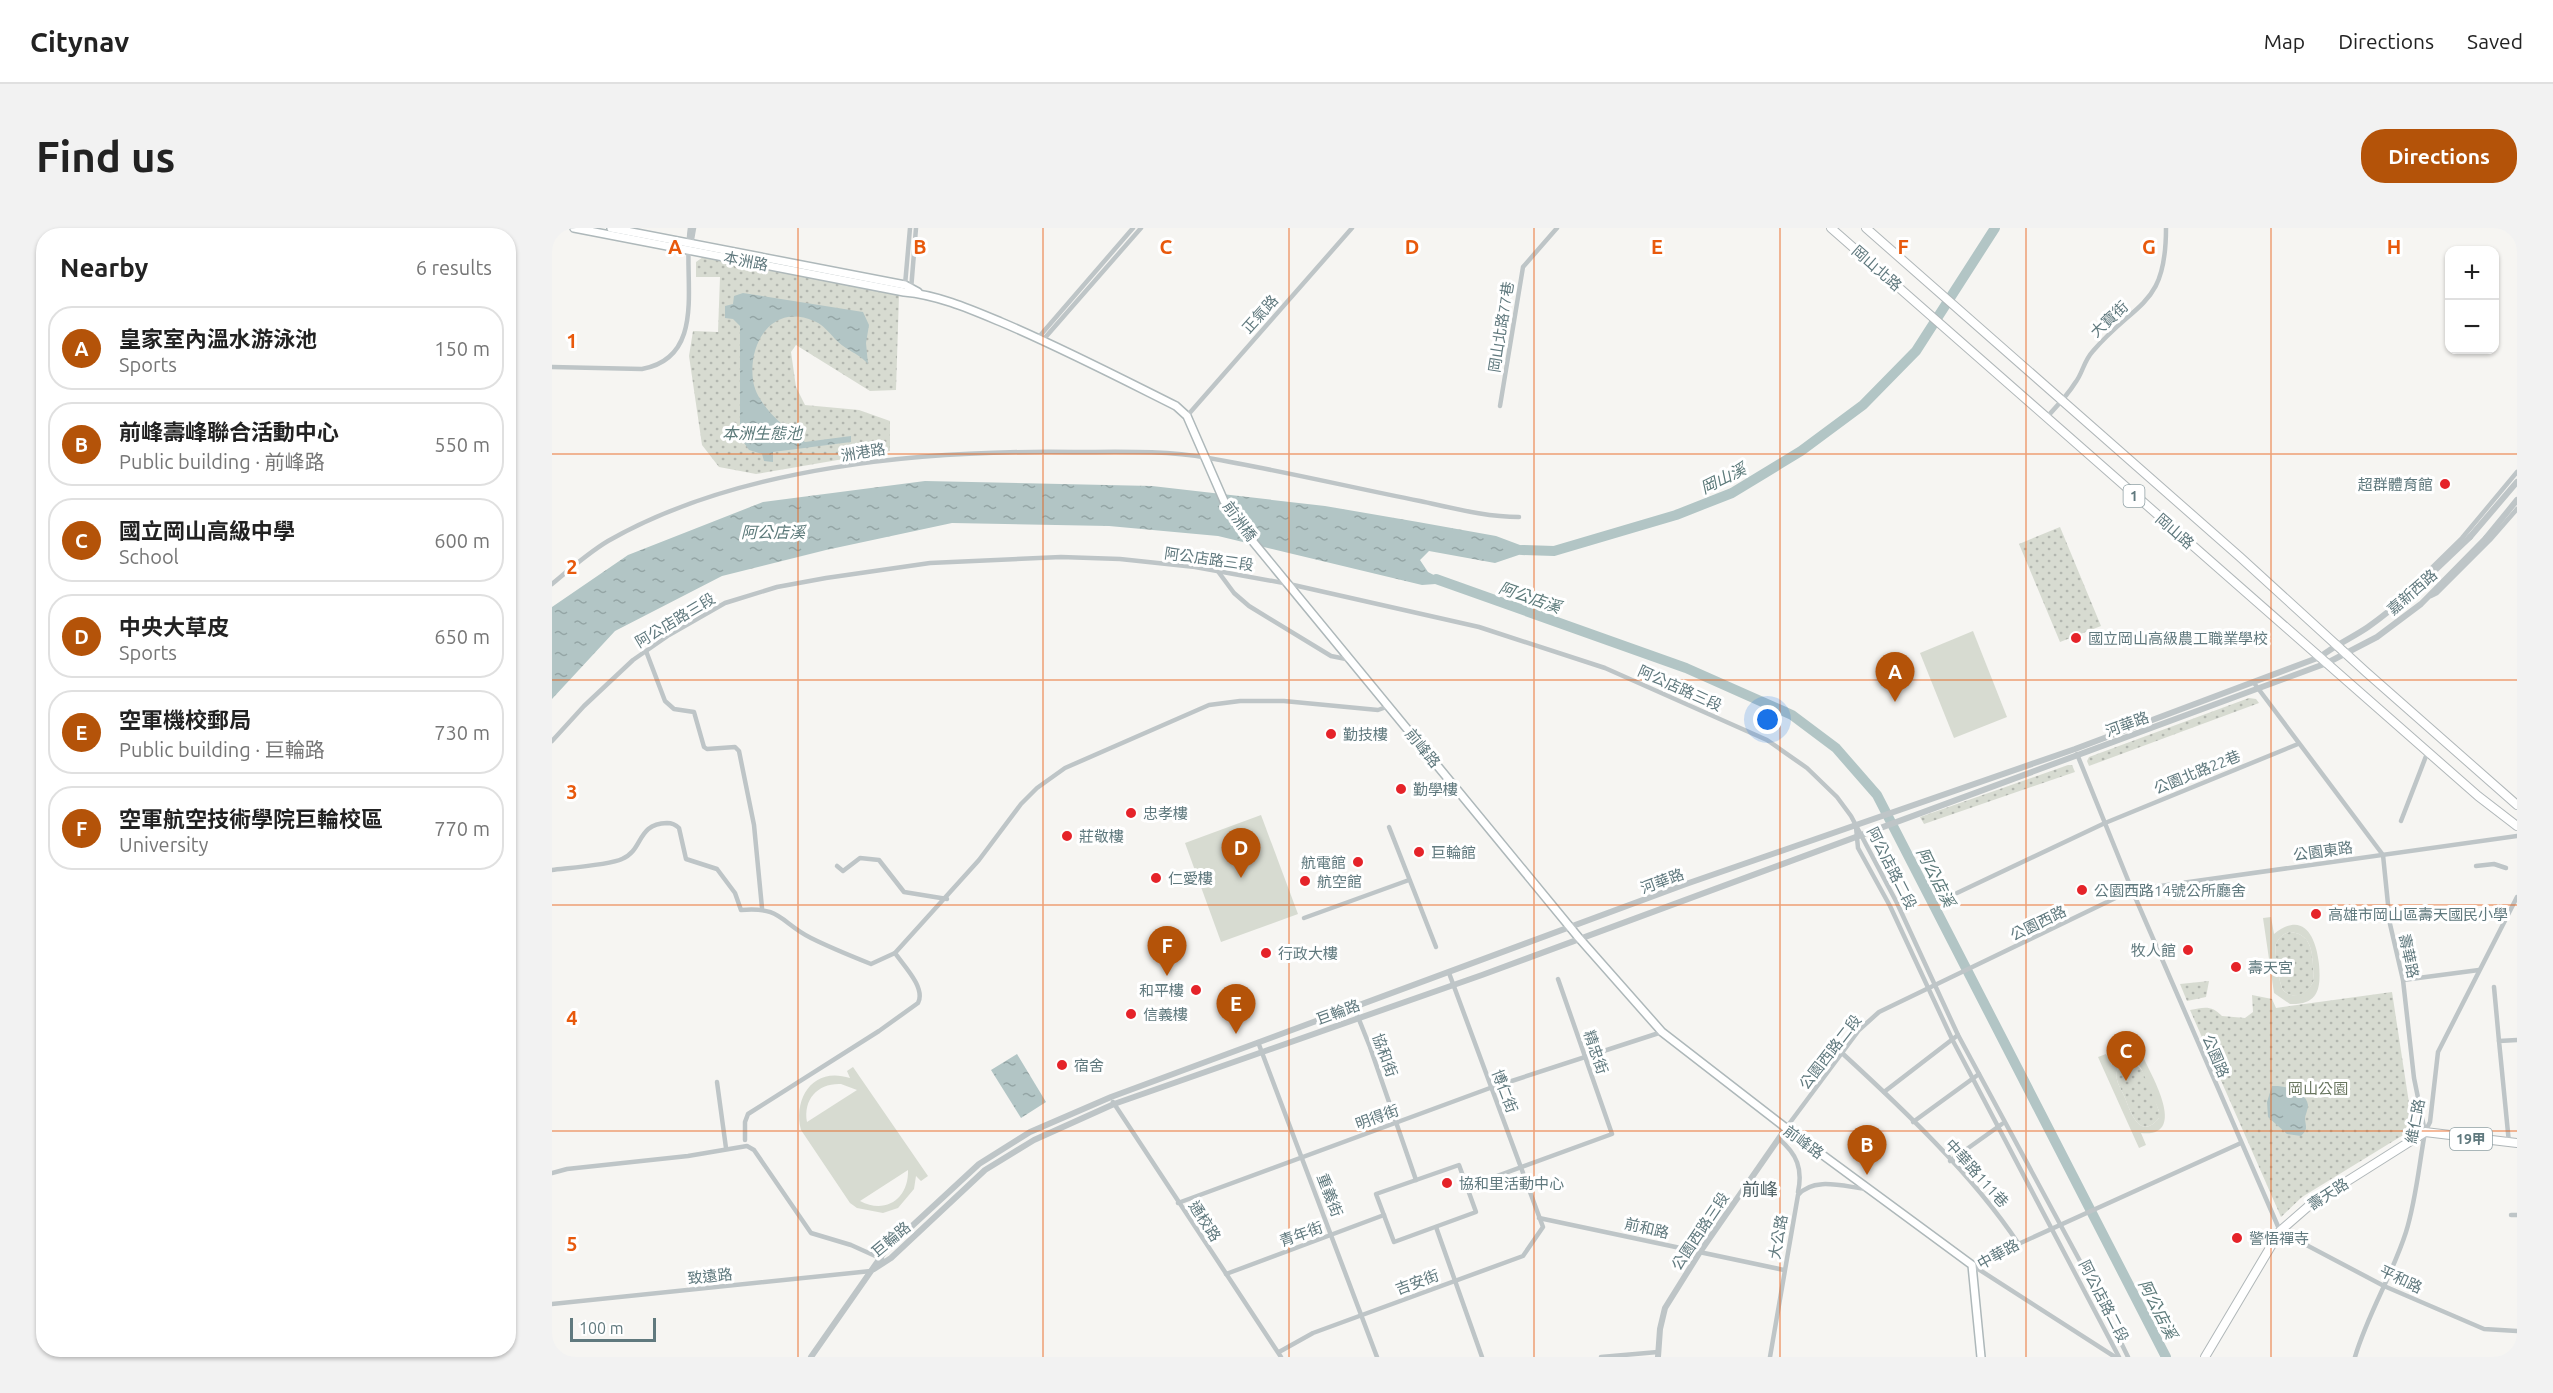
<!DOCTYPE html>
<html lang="en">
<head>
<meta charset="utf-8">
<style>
  body { margin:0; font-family:Ubuntu,"Noto Sans TC",sans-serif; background:#f2f2f2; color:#222 }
  .controls { position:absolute; right:18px; top:18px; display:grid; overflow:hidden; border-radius:12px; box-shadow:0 2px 4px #0004 }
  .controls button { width:54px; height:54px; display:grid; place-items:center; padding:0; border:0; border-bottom:2px solid #e0e0e0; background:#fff; color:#222; font:30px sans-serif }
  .scale { position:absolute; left:18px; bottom:15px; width:86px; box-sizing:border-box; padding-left:6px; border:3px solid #60797e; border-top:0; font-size:16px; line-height:21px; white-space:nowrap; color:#60797e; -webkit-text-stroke:4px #fff; paint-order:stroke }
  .you { position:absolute; left:1216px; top:492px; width:21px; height:21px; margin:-15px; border:4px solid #fff; border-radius:50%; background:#1a73e8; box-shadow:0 0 0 9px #1a73e833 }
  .badge { display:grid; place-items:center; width:39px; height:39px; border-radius:50%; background:#b45309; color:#fff; font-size:20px; font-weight:700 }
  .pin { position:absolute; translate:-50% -50px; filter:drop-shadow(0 2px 3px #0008) }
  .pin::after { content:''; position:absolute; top:32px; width:21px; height:18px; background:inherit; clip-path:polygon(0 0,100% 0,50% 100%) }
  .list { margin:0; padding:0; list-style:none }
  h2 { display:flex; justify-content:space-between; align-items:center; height:78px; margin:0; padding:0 24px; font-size:26px }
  h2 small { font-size:20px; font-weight:400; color:#767676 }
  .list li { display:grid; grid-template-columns:39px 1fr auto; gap:18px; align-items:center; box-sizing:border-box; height:84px; margin:0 12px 12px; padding:0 12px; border:2px solid #e0e0e0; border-radius:24px }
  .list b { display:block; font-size:22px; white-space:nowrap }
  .list p { margin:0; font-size:20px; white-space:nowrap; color:#767676 }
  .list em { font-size:20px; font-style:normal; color:#767676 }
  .map { position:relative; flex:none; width:1965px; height:1129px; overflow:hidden; border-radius:24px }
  header { display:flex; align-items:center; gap:36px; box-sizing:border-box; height:84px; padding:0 30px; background:#fff; border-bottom:2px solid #e0e0e0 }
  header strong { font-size:28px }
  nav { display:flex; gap:33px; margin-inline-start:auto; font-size:21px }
  .intro { display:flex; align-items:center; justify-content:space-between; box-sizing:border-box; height:144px; padding:0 36px }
  h1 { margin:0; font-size:42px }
  .button { padding:15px 27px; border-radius:24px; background:#b45309; color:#fff; font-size:21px; font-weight:700 }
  main { display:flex; gap:36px; padding:0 36px }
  aside { flex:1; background:#fff; border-radius:24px; box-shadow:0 2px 4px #0004 }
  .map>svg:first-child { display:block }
</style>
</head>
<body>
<header>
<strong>Citynav</strong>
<nav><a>Map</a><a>Directions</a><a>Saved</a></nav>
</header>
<div class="intro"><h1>Find us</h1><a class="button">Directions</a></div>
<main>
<aside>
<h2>Nearby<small>6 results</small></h2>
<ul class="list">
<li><span class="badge">A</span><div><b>皇家室內溫水游泳池</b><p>Sports</p></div><em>150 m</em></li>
<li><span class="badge">B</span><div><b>前峰壽峰聯合活動中心</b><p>Public building · 前峰路</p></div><em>550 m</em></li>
<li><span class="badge">C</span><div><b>國立岡山高級中學</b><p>School</p></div><em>600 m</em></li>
<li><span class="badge">D</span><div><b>中央大草皮</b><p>Sports</p></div><em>650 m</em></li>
<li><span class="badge">E</span><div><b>空軍機校郵局</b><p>Public building · 巨輪路</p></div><em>730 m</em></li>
<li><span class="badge">F</span><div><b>空軍航空技術學院巨輪校區</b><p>University</p></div><em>770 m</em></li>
</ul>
</aside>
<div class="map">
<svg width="1965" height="1129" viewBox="0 0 1965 1129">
  <defs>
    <pattern id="grass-dots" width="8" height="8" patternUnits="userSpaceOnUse" patternTransform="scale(1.5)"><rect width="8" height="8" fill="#d7dbd1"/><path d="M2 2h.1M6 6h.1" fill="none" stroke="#b2b6af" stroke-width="1.8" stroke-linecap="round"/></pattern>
    <pattern id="water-ripples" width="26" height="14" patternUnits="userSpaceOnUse" patternTransform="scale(1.5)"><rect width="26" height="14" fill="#b2c5c5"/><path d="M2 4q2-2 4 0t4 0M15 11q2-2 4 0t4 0" fill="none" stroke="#94a5a5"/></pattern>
  </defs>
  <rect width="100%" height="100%" fill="#f6f5f2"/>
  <g fill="url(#grass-dots)">
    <path d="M151,29L347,67L344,162L318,163L244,117L239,124L244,159L253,177L307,182L338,193V223L204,246L167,239L150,217L137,128L141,103L166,104L168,49H144V34Z"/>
    <path d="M1508,299L1549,398L1508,414L1467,316Z"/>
    <path d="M1697,470L1704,471L1707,475L1537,538L1535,533L1537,529Z"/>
    <path d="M1516,537H1520L1523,544L1372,596L1368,589Z"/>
    <path d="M1738,704C1764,706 1760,733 1762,752C1757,764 1745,774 1732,763C1727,758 1722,722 1724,716C1727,709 1732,705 1738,704Z"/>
    <path d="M1657,753L1654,769L1635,773L1628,756Z"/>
    <path d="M1840,764L1861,901L1750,969L1729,989L1638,782C1652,779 1660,777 1670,788L1693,790L1701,784L1700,767L1720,771L1724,780Z"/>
    <path d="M1575,833C1594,834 1601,868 1607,883V890C1588,913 1579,885 1573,870C1570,862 1562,852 1565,843C1567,838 1570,836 1575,833Z"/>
  </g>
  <g fill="#d7dbd1" fill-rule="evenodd">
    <path d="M1421,403L1455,489L1402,510L1368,425Z"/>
    <path d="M709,587L746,686L669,714L633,615Z"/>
    <path d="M1719,689L1722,706C1752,682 1764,709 1767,736C1769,760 1767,777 1738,776L1722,765L1711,690ZM1738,704C1764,706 1760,733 1762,752C1757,764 1744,773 1732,763C1727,758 1722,722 1724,716C1727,709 1732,705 1738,704Z"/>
    <path d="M1580,825L1592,831C1601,850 1636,910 1589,905L1594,917L1587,920L1546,829L1554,826L1560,837L1568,827ZM1575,833L1585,836L1589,840L1607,883V890C1588,913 1579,885 1573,870C1570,862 1562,852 1565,843C1567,838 1570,835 1575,833Z"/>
    <path d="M301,839L376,948L369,953L364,948L362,961L346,980L331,985L305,980L298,975L249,902C241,870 261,838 298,850L295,843ZM289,856L305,862L255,894C251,871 266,855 289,856ZM356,942C357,970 334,987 308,973Z"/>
  </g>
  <g fill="url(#water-ripples)">
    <path d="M191,65L311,84L317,97L314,115L316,136C309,128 303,126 294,120C282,113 275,98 262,93C221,75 196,114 201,152C204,177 234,201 253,214L299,208V214L221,224V234L212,233L210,226L197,222L188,209V98L181,91L173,90V78L181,76L182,68Z"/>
    <path d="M373,253L600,258L773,278L866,294L944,308L981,322L943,335L877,323L868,332L876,344L897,355L870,357L666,308L557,298L400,295L274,322L170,348L63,403L0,471V379L76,327L211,274Z"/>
    <path d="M465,826L494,874L469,890L439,842Z"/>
    <path d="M1720,858C1732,857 1754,863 1756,877C1756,882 1753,887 1753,891C1754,900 1756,901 1749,908L1735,906L1716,889L1715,874Z"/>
  </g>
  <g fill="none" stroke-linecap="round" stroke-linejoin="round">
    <g stroke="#b2c5c5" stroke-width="10">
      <path d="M970,322L1002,323L1124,287L1180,265L1249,223L1311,177L1364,123L1443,0"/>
      <path d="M884,351L1134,440L1240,487L1284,520L1325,567L1614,1129"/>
    </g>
    <defs>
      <g id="secondary">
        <path d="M22,0L352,64C386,67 418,81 449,94C508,119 566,149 624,178L635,188L672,273L689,299L1027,710L1110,804L1234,900L1420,1037L1429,1129"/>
        <path d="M59,0L353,57L366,64"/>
      </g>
      <g id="primary">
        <path d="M1279,0L1926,568L1965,598"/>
        <path d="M1314,0L1688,329L1814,444L1965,577"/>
        <path d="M1653,1129L1728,1003L1759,976L1873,904L1965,915"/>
      </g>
    </defs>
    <use href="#secondary" stroke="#aeb8ba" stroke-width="10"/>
    <use href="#primary" stroke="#b0b7b9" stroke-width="10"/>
    <g stroke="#bec5c7" stroke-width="4.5">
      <path d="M139,17L142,0"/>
      <path d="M353,57L358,0"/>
      <path d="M359,62L364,0"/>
      <path d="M486,110L581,0"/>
      <path d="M491,112L589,0"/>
      <path d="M0,139L90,141C157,129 130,49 138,0"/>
      <path d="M948,178L971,39L1005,0"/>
      <path d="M635,188L800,0"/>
      <path d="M1494,190C1504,179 1515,168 1523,155C1531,145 1531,134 1541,123C1585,72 1614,79 1614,0"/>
      <path d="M665,342L682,365L697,378L779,428L799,432"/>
      <path d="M0,356C18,341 36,325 56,313C187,238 372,222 521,224C566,224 611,222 656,230C727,242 797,259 868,273C901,280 934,289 967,289"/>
      <path d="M1858,365L1860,359L1910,310L1965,244"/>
      <path d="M1879,368L1885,365L1938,312L1965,281"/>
      <path d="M94,423L113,473L122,481L142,484L152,519L155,521L183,519L187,523L202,597L210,680"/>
      <path d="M1702,455L1831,627L1838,696L1851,752L1862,850L1873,904"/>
      <path d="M0,513L32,478L81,432L117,407L173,375L225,359L274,350L378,335L509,329L568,331L643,339L737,356L927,399L1053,440L1215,512L1255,540L1285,569L1299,588L1345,675L1406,807L1542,1059L1576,1129"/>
      <path d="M1525,526L1580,662L1728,1003L1832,1058L1932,1101L1965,1103"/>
      <path d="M1849,593L1876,523"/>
      <path d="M837,599L884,719"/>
      <path d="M1304,599L1306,620L1338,678L1400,811L1567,1129"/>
      <path d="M285,638L291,643L308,630L327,632L352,664L395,671"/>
      <path d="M1924,638L1942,636L1954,640"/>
      <path d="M0,642C16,640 57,637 70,631C92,622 84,596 115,595C120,595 123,596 127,600L134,631L165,641L183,665L189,682C229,678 229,695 259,710C279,720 299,728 319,736L343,725L427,632L469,576L485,560L513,540L657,477L688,473H732L826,482L837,478"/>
      <path d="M1405,665L1553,595L1746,516"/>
      <path d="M752,690L857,652"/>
      <path d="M1851,752L1927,742"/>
      <path d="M1942,759L1947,813"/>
      <path d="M802,779L818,819L864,952"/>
      <path d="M706,814L825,1129"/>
      <path d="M1290,825C1351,881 1420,946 1466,1015"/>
      <path d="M165,854L174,920"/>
      <path d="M1332,864L1406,807"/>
      <path d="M561,874L729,1129"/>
      <path d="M1361,894L1427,846"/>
      <path d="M1234,900L1307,802L1327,784L1580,662L1965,608"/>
      <path d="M1227,911C1245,926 1251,941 1246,964"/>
      <path d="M193,912V894L196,886L327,803L366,775C374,760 352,738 343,725"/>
      <path d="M1957,915L1947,813L1965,812"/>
      <path d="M1398,933L1450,896"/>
      <path d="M907,937L924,984L842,1014L824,966Z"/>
      <path d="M0,945L15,941L136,928L195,918L202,922L259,1005L299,1017L330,1031"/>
      <path d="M915,959L1060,906L1006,751"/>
      <path d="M626,975L938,860L1110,804"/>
      <path d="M1959,987H1965"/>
      <path d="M987,990L1232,1042"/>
      <path d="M884,999L930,1129"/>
      <path d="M1420,1037L1689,915"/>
      <path d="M1420,1037L1563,1129"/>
      <path d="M674,1046L832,987"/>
      <path d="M0,1076L319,1043"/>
      <path d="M727,1124L761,1105L971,1028L991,999L897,745"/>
      <path d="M1049,1129L1106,1124"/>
      <path d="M1218,1129L1246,967C1262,948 1293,959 1315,961"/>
      <path d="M1803,1129C1816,1085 1840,1048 1854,1004C1864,972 1867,937 1873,904L1878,894L1886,824L1965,669"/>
    </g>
    <g stroke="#bec5c7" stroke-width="6">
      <path d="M322,1041L339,1030L433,942L482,912L562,876L930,747L1775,435L1825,409L1869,376L1934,310"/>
      <path d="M259,1129L333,1023L427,936L478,904L559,869L1134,656L1523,521L1768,429C1783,417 1800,410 1816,399C1853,373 1885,340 1918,309"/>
      <path d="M1106,1129L1108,1101L1113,1080L1148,1024L1234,900"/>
    </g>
    <use href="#secondary" stroke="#fff" stroke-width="7"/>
    <use href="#primary" stroke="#fff" stroke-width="8"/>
    <g stroke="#bec5c7" stroke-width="6">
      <path d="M1918,309L1965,254"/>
      <path d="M1934,310L1965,272"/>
    </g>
  </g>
  <path fill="none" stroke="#e8590c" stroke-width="1.5" stroke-opacity="0.55" d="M246,0V1129M491,0V1129M737,0V1129M982,0V1129M1228,0V1129M1474,0V1129M1719,0V1129M0,226H1965M0,452H1965M0,677H1965M0,903H1965"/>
  <g fill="#e52329" stroke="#fff" stroke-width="2">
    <circle cx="1893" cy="256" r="6"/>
    <circle cx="1524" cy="410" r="6"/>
    <circle cx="779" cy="506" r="6"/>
    <circle cx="849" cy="561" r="6"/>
    <circle cx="579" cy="585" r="6"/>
    <circle cx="515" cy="608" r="6"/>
    <circle cx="867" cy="624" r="6"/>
    <circle cx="806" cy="634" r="6"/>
    <circle cx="604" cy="650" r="6"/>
    <circle cx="753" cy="653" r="6"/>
    <circle cx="1530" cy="662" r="6"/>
    <circle cx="1764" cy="686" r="6"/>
    <circle cx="1636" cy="722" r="6"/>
    <circle cx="714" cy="725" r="6"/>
    <circle cx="1684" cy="739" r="6"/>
    <circle cx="644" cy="762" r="6"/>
    <circle cx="579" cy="786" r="6"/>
    <circle cx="510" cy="837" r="6"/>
    <circle cx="895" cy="955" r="6"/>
    <circle cx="1685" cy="1010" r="6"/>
  </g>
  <g text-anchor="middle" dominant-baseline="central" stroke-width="6" stroke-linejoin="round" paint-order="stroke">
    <g fill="#fff" stroke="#90a1a5" stroke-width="1.5">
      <rect x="1571.5" y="257" width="21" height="22" rx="4.5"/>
      <rect x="1898" y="900" width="42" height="22" rx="4.5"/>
    </g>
    <g font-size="14" font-weight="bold" fill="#60797e">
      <text x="1582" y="268">1</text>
      <text x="1919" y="911">19甲</text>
    </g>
    <g font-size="15" fill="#60797e" stroke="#fff">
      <text transform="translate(194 33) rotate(11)">本洲路</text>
      <text transform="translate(1325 40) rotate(41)">岡山北路</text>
      <text transform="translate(708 86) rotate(-48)">正氣路</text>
      <text transform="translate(1557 91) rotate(-43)">大寶街</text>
      <text transform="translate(949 99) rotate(-81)">岡山北路77巷</text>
      <text transform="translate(311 224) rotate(-9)">洲港路</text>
      <text transform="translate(688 293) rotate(54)">前洲橋</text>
      <text transform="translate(1623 303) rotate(41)">岡山路</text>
      <text transform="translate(657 331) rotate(8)">阿公店路三段</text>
      <text transform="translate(1860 364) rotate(-41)">嘉新西路</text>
      <text transform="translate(123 392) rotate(-31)">阿公店路三段</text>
      <text transform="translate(1128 460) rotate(24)">阿公店路三段</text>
      <text transform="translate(1575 496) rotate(-20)">河華路</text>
      <text transform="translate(871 520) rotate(51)">前峰路</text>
      <text transform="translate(1645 544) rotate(-22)">公園北路22巷</text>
      <text transform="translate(1771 623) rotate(-8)">公園東路</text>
      <text transform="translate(1340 640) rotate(63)">阿公店路二段</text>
      <text transform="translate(1110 653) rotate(-20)">河華路</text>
      <text transform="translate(1486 695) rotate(-26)">公園西路</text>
      <text transform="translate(1857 728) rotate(78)">壽華路</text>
      <text transform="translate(786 784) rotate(-20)">巨輪路</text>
      <text transform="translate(1044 824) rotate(71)">精忠街</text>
      <text transform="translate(1278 824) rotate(-52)">公園西路二段</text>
      <text transform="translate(833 827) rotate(70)">協和街</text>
      <text transform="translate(1664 828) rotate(67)">公園路</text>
      <text transform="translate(953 863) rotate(69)">博仁街</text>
      <text transform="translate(825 889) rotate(-20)">明得街</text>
      <text transform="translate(1863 893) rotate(-79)">維仁路</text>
      <text transform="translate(1252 914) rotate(36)">前峰路</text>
      <text transform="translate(1425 945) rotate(48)">中華路111巷</text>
      <text transform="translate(1776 966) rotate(-33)">壽天路</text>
      <text transform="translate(778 967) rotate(69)">重義街</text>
      <text transform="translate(653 993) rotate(57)">通校路</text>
      <text transform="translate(1095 1000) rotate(13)">前和路</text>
      <text transform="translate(1148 1003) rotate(-56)">公園西路三段</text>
      <text transform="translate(749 1006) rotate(-20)">青年街</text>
      <text transform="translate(1226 1009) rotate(-80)">大公路</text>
      <text transform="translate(339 1011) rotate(-40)">巨輪路</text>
      <text transform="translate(1446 1026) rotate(-29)">中華路</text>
      <text transform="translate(158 1048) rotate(-6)">致遠路</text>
      <text transform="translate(1849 1051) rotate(25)">平和路</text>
      <text transform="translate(865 1054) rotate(-20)">吉安街</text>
      <text transform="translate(1552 1073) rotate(63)">阿公店路二段</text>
    </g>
    <g font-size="15" fill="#60797e" stroke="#fff" text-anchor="start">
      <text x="1881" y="256" text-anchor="end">超群體育館</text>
      <text x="1536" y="410">國立岡山高級農工職業學校</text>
      <text x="791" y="506">勤技樓</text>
      <text x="861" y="561">勤學樓</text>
      <text x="591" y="585">忠孝樓</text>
      <text x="527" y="608">莊敬樓</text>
      <text x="879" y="624">巨輪館</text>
      <text x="794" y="634" text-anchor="end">航電館</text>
      <text x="616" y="650">仁愛樓</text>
      <text x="765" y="653">航空館</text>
      <text x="1542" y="662">公園西路14號公所廳舍</text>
      <text x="1776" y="686">高雄市岡山區壽天國民小學</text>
      <text x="1624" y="722" text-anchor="end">牧人館</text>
      <text x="726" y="725">行政大樓</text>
      <text x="1696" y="739">壽天宮</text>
      <text x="632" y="762" text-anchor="end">和平樓</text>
      <text x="591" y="786">信義樓</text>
      <text x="522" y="837">宿舍</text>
      <text x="907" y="955">協和里活動中心</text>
      <text x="1697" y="1010">警悟禪寺</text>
    </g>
    <g font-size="15" fill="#69765f" stroke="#fff">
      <text x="1766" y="860">岡山公園</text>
    </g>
    <g font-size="16" font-style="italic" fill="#5b7979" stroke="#fff">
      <text x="210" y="205">本洲生態池</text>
      <text transform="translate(1171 250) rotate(-26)">岡山溪</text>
      <text x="221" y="304">阿公店溪</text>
      <text transform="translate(978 369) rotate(19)">阿公店溪</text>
      <text transform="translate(1384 649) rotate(63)">阿公店溪</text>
      <text transform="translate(1606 1081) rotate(63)">阿公店溪</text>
    </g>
    <g font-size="18" fill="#526569" stroke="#fff">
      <text x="1208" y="961">前峰</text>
    </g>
  </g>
  <g font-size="20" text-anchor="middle" font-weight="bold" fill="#e8590c" stroke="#fff" stroke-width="6" stroke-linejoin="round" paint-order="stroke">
    <text x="123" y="26">A</text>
    <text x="368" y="26">B</text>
    <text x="614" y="26">C</text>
    <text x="860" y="26">D</text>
    <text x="1105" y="26">E</text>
    <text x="1351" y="26">F</text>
    <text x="1597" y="26">G</text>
    <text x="1842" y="26">H</text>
    <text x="20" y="120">1</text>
    <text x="20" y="346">2</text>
    <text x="20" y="571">3</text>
    <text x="20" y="797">4</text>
    <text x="20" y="1023">5</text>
  </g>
</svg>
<div class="controls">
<button>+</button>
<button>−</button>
</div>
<div class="scale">100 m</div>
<div class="you"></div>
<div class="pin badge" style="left:1343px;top:474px">A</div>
<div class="pin badge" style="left:1315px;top:947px">B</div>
<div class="pin badge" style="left:1574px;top:853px">C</div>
<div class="pin badge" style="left:689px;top:650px">D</div>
<div class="pin badge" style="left:684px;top:806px">E</div>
<div class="pin badge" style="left:615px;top:748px">F</div>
</div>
</main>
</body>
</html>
